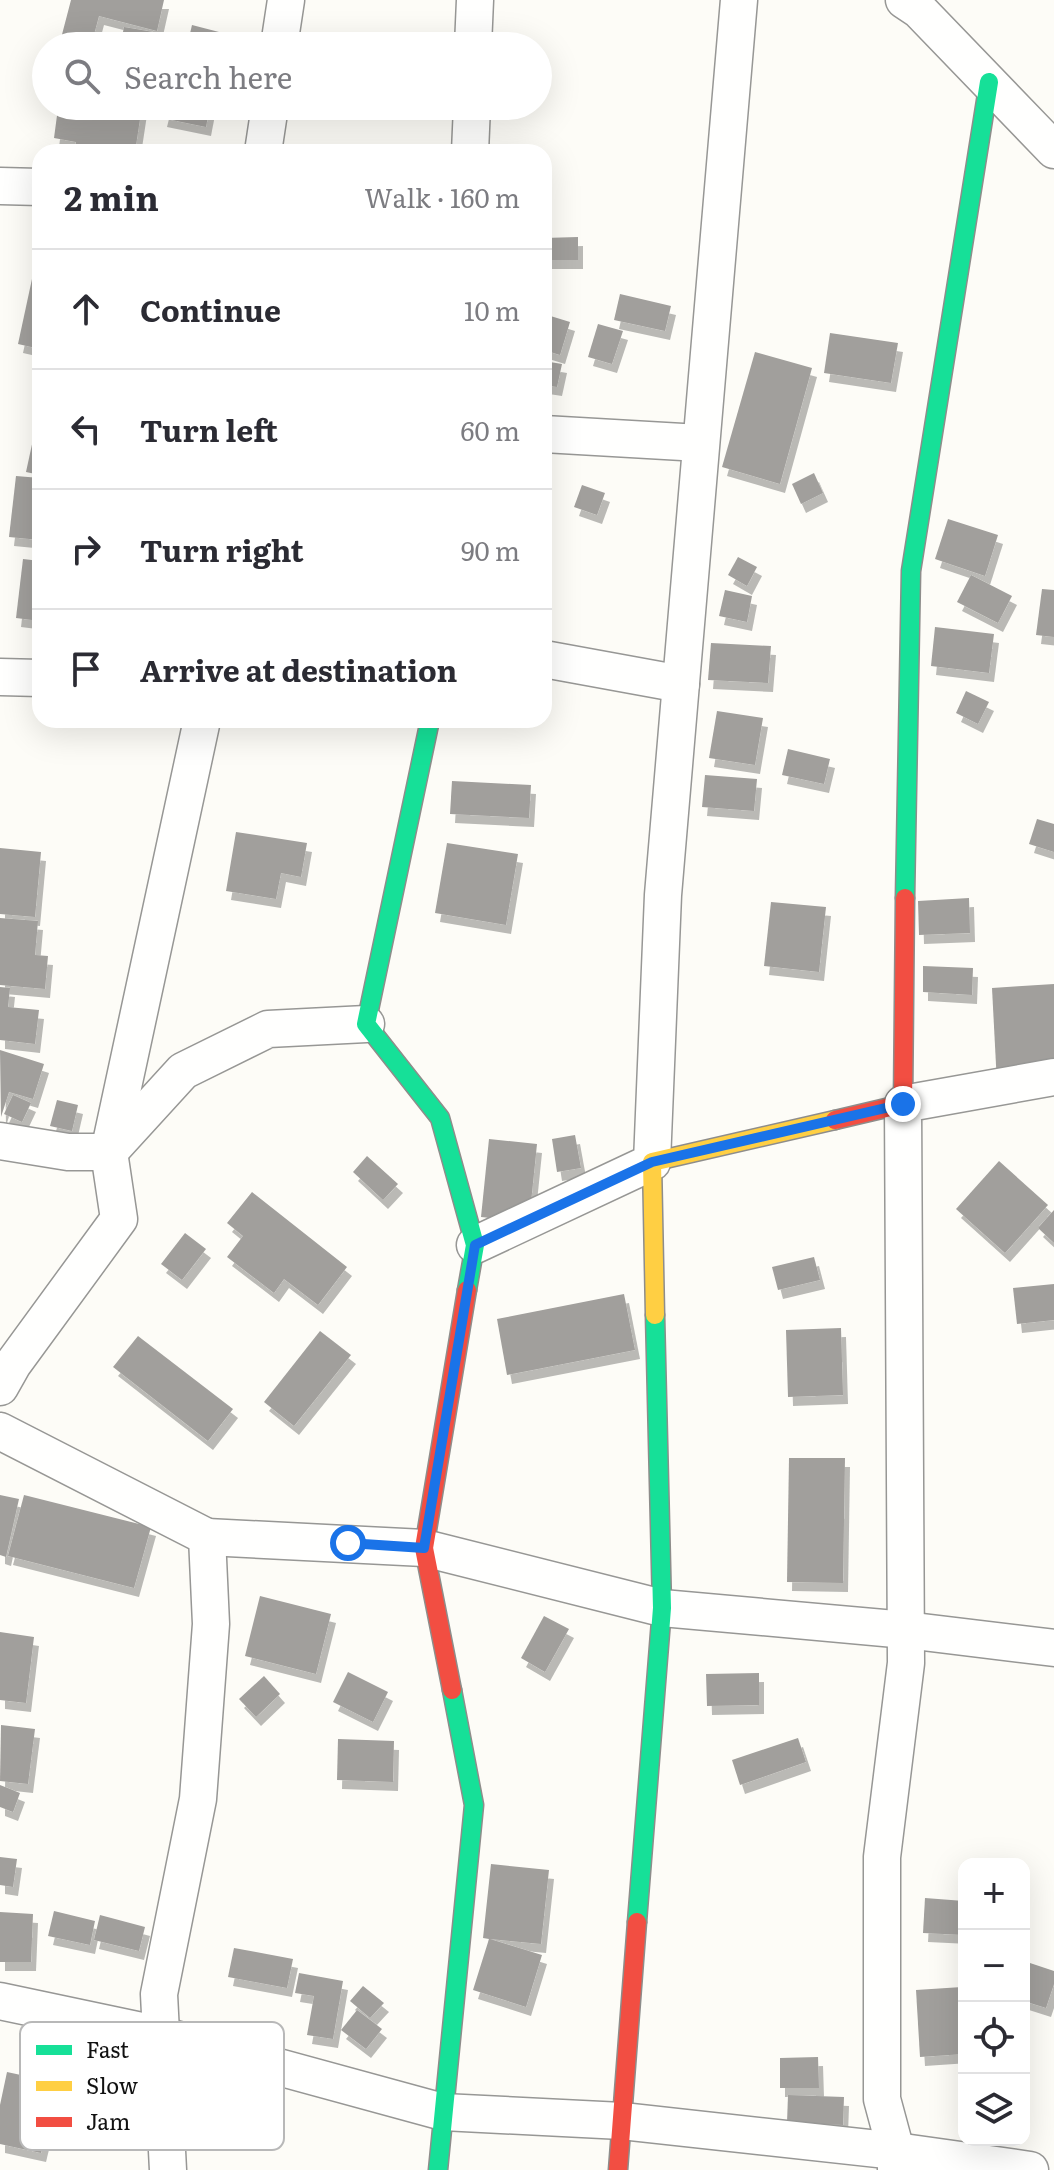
<!DOCTYPE html>
<html lang="en">
<head>
<meta charset="utf-8">
<style>
  body { margin:0; font-family:Literata,serif; background:#f7f7f7; color:#2b2b33 }
  .controls { position:absolute; right:24px; bottom:24px; display:grid; overflow:hidden; border-radius:16px; box-shadow:0 8px 32px #0002 }
  .controls button { width:72px; height:72px; display:grid; place-items:center; padding:0; border:0; border-bottom:2px solid #e1e1e2; background:#fff; color:#2b2b33; font:40px sans-serif }
  .stop { position:absolute; width:24px; height:24px; margin:-18px; border:6px solid #1a73e8; border-radius:50%; background:#fff }
  .stop.end { background:#1a73e8; border-color:#fff; box-shadow:0 2px 8px #0008 }
  .list { margin:0; padding:0; list-style:none }
  h2 { display:flex; justify-content:space-between; align-items:center; height:104px; margin:0; padding:0 32px; font-size:34px }
  h2 small { font-size:26px; font-weight:400; color:#7c7c81 }
  .list li { display:grid; grid-template-columns:52px 1fr auto; gap:24px; align-items:center; box-sizing:border-box; height:120px; padding:0 32px; border-top:2px solid #e1e1e2 }
  .list b { display:block; font-size:30px; white-space:nowrap }
  .list em { font-size:26px; font-style:normal; color:#7c7c81 }
  .icon { flex:none; width:44px; height:44px; fill:none; stroke:currentColor; stroke-width:2; stroke-linecap:round; stroke-linejoin:round }
  .map { position:relative; flex:none; width:1054px; height:2170px; overflow:hidden }
  .search { position:absolute; background:#fff; box-shadow:0 8px 32px #0002; left:32px; top:32px; width:520px; height:88px; display:flex; align-items:center; gap:20px; box-sizing:border-box; padding:0 28px; border-radius:44px; color:#7c7c81; font-size:30px }
  .panel { position:absolute; background:#fff; box-shadow:0 8px 32px #0002; left:32px; top:144px; width:520px; height:584px; border-radius:24px }
  .map>svg:first-child { display:block }
</style>
</head>
<body>
<div class="map">
<svg width="1054" height="2170" viewBox="0 0 1054 2170">
  <defs>
    <filter id="shadow"><feDropShadow dx="5" dy="9" stdDeviation="0" flood-color="#0004"/></filter>
  </defs>
  <rect width="100%" height="100%" fill="#fdfcf7"/>
  <g fill="#a19f9c" filter="url(#shadow)">
    <path d="M71,0H164L157,31L99,16L91,46H59Z"/>
    <path d="M192,25L246,39L244,46H187Z"/>
    <path d="M124,27L159,33L156,46H120Z"/>
    <path d="M80,106H142L135,152H75L76,142L54,138L58,108L80,111Z"/>
    <path d="M165,106H210L206,127L162,118Z"/>
    <path d="M578,237V260H544V238Z"/>
    <path d="M35,265L40,267V349L18,344Z"/>
    <path d="M620,294L671,306L665,331L614,320Z"/>
    <path d="M544,314L570,322L560,355L544,350Z"/>
    <path d="M598,324L623,331L612,364L588,357Z"/>
    <path d="M830,333L898,343L891,383L824,373Z"/>
    <path d="M755,352L812,368L780,484L722,467Z"/>
    <path d="M544,361L562,364L557,387L544,385Z"/>
    <path d="M39,412H40V475L26,472Z"/>
    <path d="M814,473L823,493L801,504L792,484Z"/>
    <path d="M16,476L40,478V540L9,537Z"/>
    <path d="M582,485L605,493L597,515L574,507Z"/>
    <path d="M948,519L998,535L985,576L935,559Z"/>
    <path d="M738,557L757,567L747,586L728,575Z"/>
    <path d="M23,559L40,561V621L16,618Z"/>
    <path d="M971,575L1012,596L998,623L957,602Z"/>
    <path d="M1042,589L1054,590V637L1036,635Z"/>
    <path d="M725,590L752,596L747,622L719,616Z"/>
    <path d="M935,627L994,634L989,673L931,666Z"/>
    <path d="M711,643L771,646L768,683L708,680Z"/>
    <path d="M966,691L989,702L978,724L956,713Z"/>
    <path d="M717,711L763,718L755,765L709,758Z"/>
    <path d="M788,749L830,759L824,784L782,775Z"/>
    <path d="M705,775L757,779L754,811L702,807Z"/>
    <path d="M452,781L531,785L529,818L450,814Z"/>
    <path d="M1037,819L1054,824V852L1029,844Z"/>
    <path d="M236,832L307,843L301,877L281,873L276,899L226,891Z"/>
    <path d="M447,843L518,854L506,925L435,913Z"/>
    <path d="M0,848L41,852L35,917L0,914Z"/>
    <path d="M969,898L970,933L919,935L918,901Z"/>
    <path d="M771,902L826,907L819,972L764,966Z"/>
    <path d="M0,918L38,921L35,955L48,956L45,989L0,985Z"/>
    <path d="M923,966L973,968L972,995L923,992Z"/>
    <path d="M1054,984V1080L997,1084L992,988Z"/>
    <path d="M0,987L10,988L8,1007L39,1010L35,1044L0,1040Z"/>
    <path d="M0,1050L44,1064L33,1099L9,1092L1,1117Z"/>
    <path d="M13,1095L31,1103L22,1122L4,1114Z"/>
    <path d="M57,1100L78,1105L72,1131L50,1126Z"/>
    <path d="M575,1135L581,1168L557,1172L552,1139Z"/>
    <path d="M489,1139L537,1144L529,1222L481,1217Z"/>
    <path d="M367,1156L398,1184L383,1200L353,1172Z"/>
    <path d="M999,1161L1048,1205L1005,1253L956,1209Z"/>
    <path d="M252,1192L347,1267L318,1305L284,1279L274,1293L227,1257L243,1236L227,1223Z"/>
    <path d="M1054,1210V1243L1038,1228Z"/>
    <path d="M185,1233L206,1249L182,1280L161,1264Z"/>
    <path d="M814,1257L820,1280L778,1290L772,1267Z"/>
    <path d="M1054,1284V1320L1017,1324L1013,1288Z"/>
    <path d="M624,1294L635,1350L507,1375L497,1319Z"/>
    <path d="M841,1328L843,1395L788,1397L786,1330Z"/>
    <path d="M320,1331L351,1355L294,1426L264,1402Z"/>
    <path d="M138,1336L233,1409L208,1441L113,1367Z"/>
    <path d="M789,1458H845L843,1583L787,1582Z"/>
    <path d="M0,1495L19,1499L6,1557L0,1555Z"/>
    <path d="M24,1495L151,1527L134,1588L8,1556Z"/>
    <path d="M260,1596L331,1614L316,1674L245,1656Z"/>
    <path d="M544,1616L569,1629L545,1672L521,1658Z"/>
    <path d="M0,1632L34,1637L26,1703L0,1700Z"/>
    <path d="M348,1672L388,1692L373,1722L333,1702Z"/>
    <path d="M759,1673V1705L707,1706L706,1674Z"/>
    <path d="M264,1676L280,1694L256,1717L239,1699Z"/>
    <path d="M1,1725L35,1729L28,1784L0,1781Z"/>
    <path d="M798,1738L806,1762L740,1785L732,1760Z"/>
    <path d="M338,1739L394,1741L393,1782L337,1780Z"/>
    <path d="M0,1785L20,1793L13,1812L0,1807Z"/>
    <path d="M0,1857L17,1859L13,1887L0,1885Z"/>
    <path d="M491,1864L549,1870L541,1944L490,1939L542,1955L526,2007L473,1990L489,1939L483,1938Z"/>
    <path d="M925,1898L964,1901V1935L923,1933Z"/>
    <path d="M54,1911L95,1921L90,1945L48,1936Z"/>
    <path d="M0,1912L33,1914L31,1962H0Z"/>
    <path d="M100,1915L145,1927L139,1951L94,1940Z"/>
    <path d="M234,1948L293,1959L287,1988L228,1977Z"/>
    <path d="M1024,1961L1054,1971V1984L1046,2008L1024,2001Z"/>
    <path d="M299,1973L343,1981L333,2039L307,2035L314,1996L295,1993Z"/>
    <path d="M363,1986L384,2003L370,2018L350,2001Z"/>
    <path d="M962,1987L964,2054L920,2057L916,1990Z"/>
    <path d="M357,2010L382,2029L366,2049L341,2030Z"/>
    <path d="M818,2057L819,2088H780V2058Z"/>
    <path d="M7,2072L58,2083L41,2153L0,2144V2105Z"/>
    <path d="M788,2095L844,2097L843,2125L787,2123Z"/>
  </g>
  <g fill="none" stroke-linecap="round" stroke-linejoin="round">
    <defs>
      <g id="street">
        <path d="M904,0L919,10L1054,150"/>
        <path d="M279,46L286,0"/>
        <path d="M473,46L475,0"/>
        <path d="M263,152L270,106"/>
        <path d="M470,152L472,106"/>
        <path d="M0,186L40,187"/>
        <path d="M544,434L700,443"/>
        <path d="M544,659L681,684"/>
        <path d="M0,677L40,678"/>
        <path d="M0,1141L68,1152H109L183,1071L268,1029L366,1024"/>
        <path d="M475,1245L652,1162L663,895L739,0"/>
        <path d="M0,1387L13,1364L119,1219L109,1152L202,720"/>
        <path d="M0,1431L207,1537L211,1624L198,1799L159,1994L168,2170"/>
        <path d="M207,1537L424,1548L662,1608L906,1630L1054,1648"/>
        <path d="M0,2001L161,2035L443,2112L622,2121L896,2151L1030,2170"/>
        <path d="M896,2170V2151L882,2099V1857L906,1663L903,1104L1054,1077"/>
      </g>
      <g id="fast">
        <path d="M430,720L366,1024L440,1118L475,1245L467,1290"/>
        <path d="M905,898L911,571L989,82"/>
        <path d="M637,1922L662,1608L655,1315"/>
        <path d="M438,2170L474,1805L452,1690"/>
      </g>
      <path id="slow" d="M655,1315L652,1162L835,1120"/>
      <g id="jam">
        <path d="M835,1120L903,1104L905,898"/>
        <path d="M452,1690L424,1548L467,1290"/>
        <path d="M618,2170L637,1922"/>
      </g>
    </defs>
    <use href="#street" stroke="#979795" stroke-width="39"/>
    <use href="#fast" stroke="#8e8d8b" stroke-width="21"/>
    <use href="#slow" stroke="#8e8d8b" stroke-width="21"/>
    <use href="#jam" stroke="#8e8d8b" stroke-width="21"/>
    <use href="#street" stroke="#fffffe" stroke-width="36"/>
    <use href="#fast" stroke="#16e098" stroke-width="18"/>
    <use href="#slow" stroke="#ffcf43" stroke-width="18"/>
    <use href="#jam" stroke="#f24e42" stroke-width="18"/>
  </g>
  <g fill="none" stroke-linecap="round" stroke-linejoin="round">
    <path stroke="#1a73e8" stroke-width="10" d="M348,1543L424,1548L475,1245L652,1162L903,1104"/>
  </g>
  <rect x="20" y="2022" width="264" height="128" rx="12" fill="#fff" stroke="#b8b8b8" stroke-width="2"/>
  <rect x="36" y="2045" width="36" height="10" fill="#16e098"/>
  <rect x="36" y="2081" width="36" height="10" fill="#ffcf43"/>
  <rect x="36" y="2117" width="36" height="10" fill="#f24e42"/>
  <g font-size="22" fill="#111">
    <text x="86" y="2058">Fast</text>
    <text x="86" y="2094">Slow</text>
    <text x="86" y="2130">Jam</text>
  </g>
</svg>
<div class="controls">
<button>+</button>
<button>−</button>
<button><svg class="icon" aria-label="locate" viewBox="0 0 24 24"><circle cx="12" cy="12" r="6"/><path d="M12 2v4M12 18v4M2 12h4M18 12h4"/></svg></button>
<button><svg class="icon" aria-label="layers" viewBox="0 0 24 24"><path d="M12 4l9 5-9 5-9-5zM3 14l9 5 9-5"/></svg></button>
</div>
<div class="stop" style="left:348px;top:1543px"></div>
<div class="stop end" style="left:903px;top:1104px"></div>
<div class="search"><svg class="icon" aria-label="search" viewBox="0 0 24 24"><circle cx="10" cy="10" r="6"/><path d="M15 15l6 6"/></svg>Search here</div>
<section class="panel">
<h2>2 min<small>Walk · 160 m</small></h2>
<ul class="list">
<li><svg class="icon" aria-label="ahead" viewBox="0 0 24 24"><path d="M12 20V5M6 11l6-6 6 6"/></svg><div><b>Continue</b></div><em>10 m</em></li>
<li><svg class="icon" aria-label="left" viewBox="0 0 24 24"><path d="M17 20v-9H6M10 6l-5 5 5 5"/></svg><div><b>Turn left</b></div><em>60 m</em></li>
<li><svg class="icon" aria-label="right" viewBox="0 0 24 24"><path d="M7 20v-9h11M14 6l5 5-5 5"/></svg><div><b>Turn right</b></div><em>90 m</em></li>
<li><svg class="icon" aria-label="arrive" viewBox="0 0 24 24"><path d="M6 21V4h12l-3 4 3 4H6"/></svg><div><b>Arrive at destination</b></div></li>
</ul>
</section>
</div>
</body>
</html>
